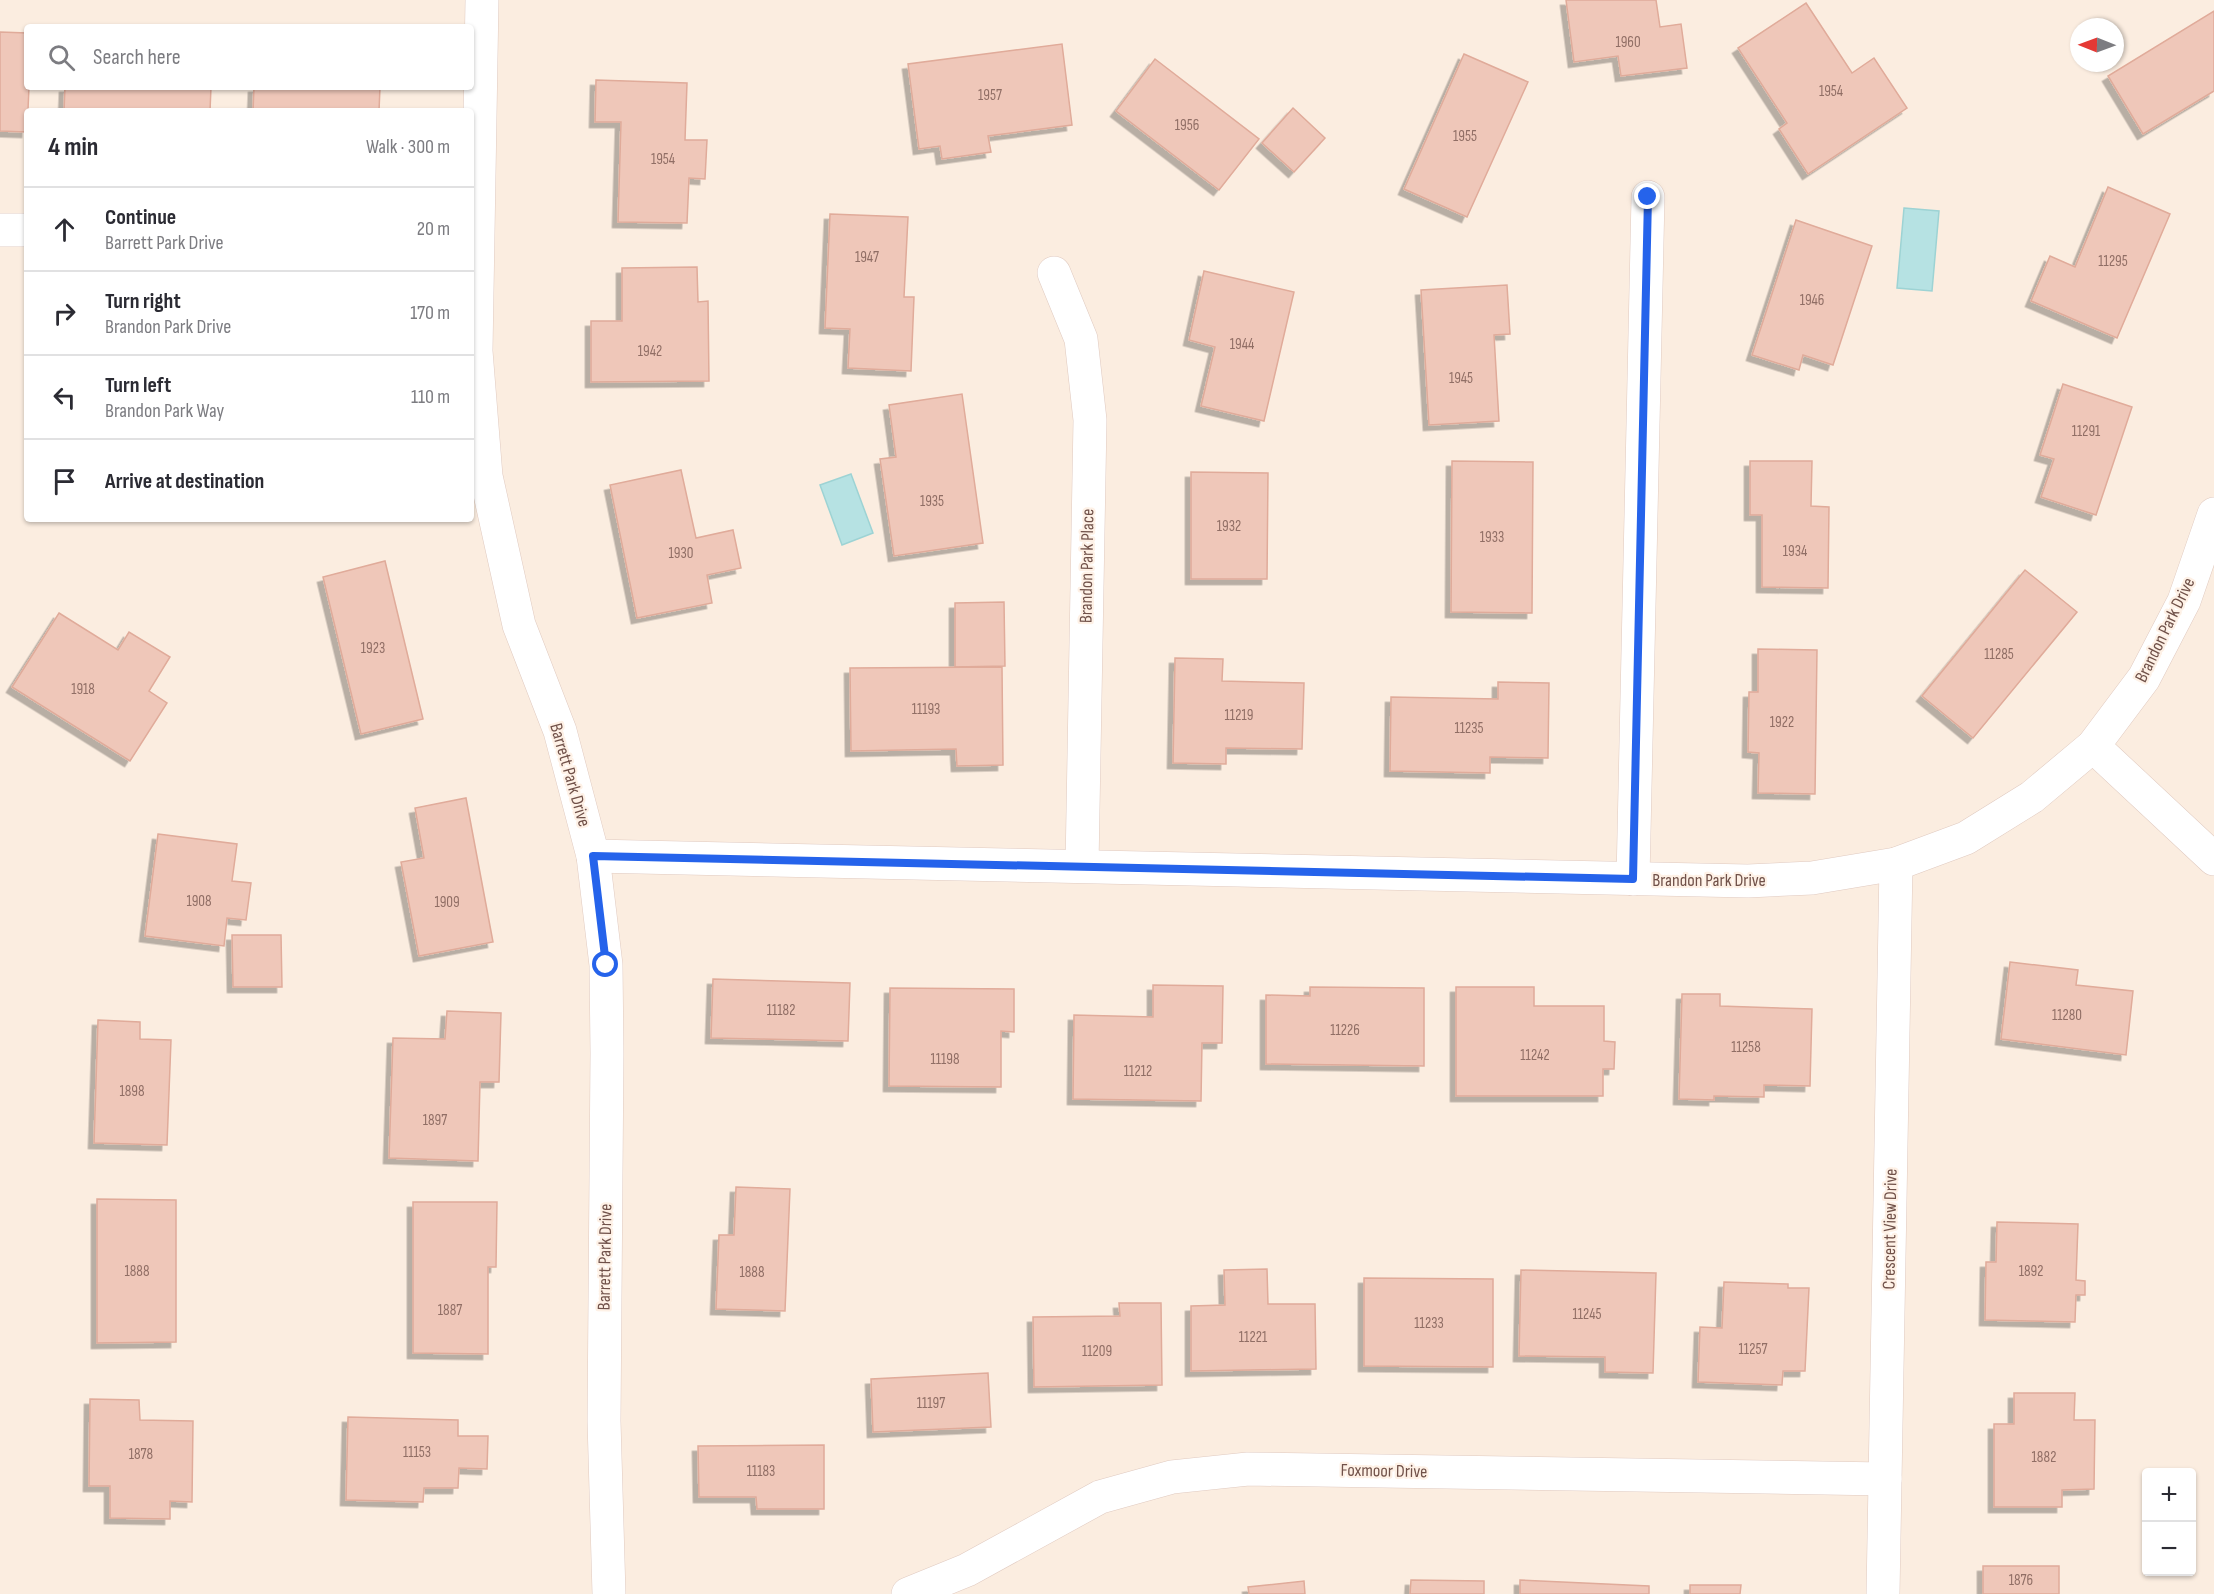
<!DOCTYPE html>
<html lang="en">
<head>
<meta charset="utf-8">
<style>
  body { margin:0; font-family:"Sofia Sans Condensed",sans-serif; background:#f2f2f3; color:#2b2b33 }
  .controls { position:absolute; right:18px; bottom:18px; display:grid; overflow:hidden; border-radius:6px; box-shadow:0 2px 4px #0004 }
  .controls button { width:54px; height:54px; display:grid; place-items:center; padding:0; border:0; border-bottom:2px solid #e1e1e2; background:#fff; color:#2b2b33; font:30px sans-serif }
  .compass { position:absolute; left:2070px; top:18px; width:54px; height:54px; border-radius:50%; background:#fff; box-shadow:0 2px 4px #0004; rotate:271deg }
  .stop { position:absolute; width:18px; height:18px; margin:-14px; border:4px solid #2563eb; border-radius:50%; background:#fff }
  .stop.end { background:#2563eb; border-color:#fff; box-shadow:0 2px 6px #0008 }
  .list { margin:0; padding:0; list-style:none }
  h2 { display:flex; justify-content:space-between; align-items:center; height:78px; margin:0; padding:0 24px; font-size:26px }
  h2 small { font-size:20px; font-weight:400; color:#7c7c81 }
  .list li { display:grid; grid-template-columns:39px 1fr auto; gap:18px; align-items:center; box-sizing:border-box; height:84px; padding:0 24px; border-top:2px solid #e1e1e2 }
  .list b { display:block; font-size:22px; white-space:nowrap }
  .list p { margin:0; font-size:20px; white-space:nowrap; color:#7c7c81 }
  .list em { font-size:20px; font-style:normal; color:#7c7c81 }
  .icon { flex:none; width:33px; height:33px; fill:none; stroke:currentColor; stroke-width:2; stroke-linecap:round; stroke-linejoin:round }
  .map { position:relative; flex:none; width:2214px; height:1594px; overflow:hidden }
  .search { position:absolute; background:#fff; box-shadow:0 2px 4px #0004; left:24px; top:24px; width:450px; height:66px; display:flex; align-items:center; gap:15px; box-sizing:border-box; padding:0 21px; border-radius:6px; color:#7c7c81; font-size:22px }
  .panel { position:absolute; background:#fff; box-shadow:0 2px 4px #0004; left:24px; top:108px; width:450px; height:414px; border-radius:6px }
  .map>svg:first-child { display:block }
</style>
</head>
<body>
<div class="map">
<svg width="2214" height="1594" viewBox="0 0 2214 1594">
  <defs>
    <filter id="shadow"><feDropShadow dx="-5.5" dy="5.5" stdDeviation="0" flood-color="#0004"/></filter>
  </defs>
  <rect width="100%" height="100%" fill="#fbede0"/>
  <g fill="#b6e2e3" stroke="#9dd3d4" stroke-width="1.5">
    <path d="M1904,208L1939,211L1932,291L1897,288Z"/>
    <path d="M851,474L873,533L842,545L820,485Z"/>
  </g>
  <g fill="#efc7b9" stroke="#e0ab9a" stroke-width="1.5" filter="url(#shadow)">
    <path d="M1566,0H1656L1660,27L1681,24L1687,68L1621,76L1618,56L1574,62Z"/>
    <path d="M1806,3L1852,73L1874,58L1907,108L1808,174L1779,129L1787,123L1738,48Z"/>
    <path d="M2214,11V91L2143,134L2108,76Z"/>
    <path d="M0,32L27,33V87H29L27,132L0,131Z"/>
    <path d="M1062,44L1072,125L988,136L991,152L942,159L940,146L919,149L908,64Z"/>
    <path d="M1464,54L1528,82L1467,217L1404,189Z"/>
    <path d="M1155,59L1259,139L1219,190L1116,111Z"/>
    <path d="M596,80L687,83L685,140H707L705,179L689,178L687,223L618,222L621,122H595Z"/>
    <path d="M65,87H211L210,111H64Z"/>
    <path d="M254,87H380L379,111H253Z"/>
    <path d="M1293,108L1325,138L1294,172L1262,143Z"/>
    <path d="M2108,187L2170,214L2117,338L2031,301L2050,256L2075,267Z"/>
    <path d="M830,214L908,217L904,297H914L911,371L848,368L850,329L825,328Z"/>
    <path d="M1796,220L1872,246L1833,365L1803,355L1799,370L1752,355Z"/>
    <path d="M697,267L698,302L708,301L709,381L591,382V321H622V268Z"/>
    <path d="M1204,271L1294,292L1264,421L1201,406L1215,347L1189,340Z"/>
    <path d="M1507,285L1510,334L1494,335L1499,421L1429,425L1421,290Z"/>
    <path d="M2063,384L2132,407L2096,515L2041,497L2054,459L2040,455Z"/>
    <path d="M962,394L983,543L894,556L880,459L896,457L889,405Z"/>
    <path d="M1452,461L1533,462L1532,613L1451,612Z"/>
    <path d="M1750,461H1812L1811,506L1829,507L1828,588L1762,587V515H1750Z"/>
    <path d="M681,470L696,538L733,530L741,568L707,575L712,603L637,618L610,485Z"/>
    <path d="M1191,472L1268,473L1267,579H1191Z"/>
    <path d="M385,561L423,719L361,734L323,577Z"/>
    <path d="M2025,570L2077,612L1973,738L1922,696Z"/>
    <path d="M1004,602L1005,666L955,667V603Z"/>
    <path d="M59,613L118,650L129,632L170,657L149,691L167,703L130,761L12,687Z"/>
    <path d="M1758,649L1817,650L1815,794L1758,793L1759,753L1748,752L1749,692H1758Z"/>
    <path d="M1175,658L1223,659L1222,681L1304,683L1302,749L1226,748V764L1173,763Z"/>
    <path d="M1002,667L1003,765L957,766L956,749L851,751L850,668Z"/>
    <path d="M1498,682L1549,683L1548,758L1490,757V773L1390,771L1391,697L1498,699Z"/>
    <path d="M466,798L493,942L419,956L401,862L424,858L415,808Z"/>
    <path d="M158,834L237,844L232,881L251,883L246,920L227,918L224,946L145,936Z"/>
    <path d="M232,935H281L282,987H233Z"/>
    <path d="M2010,962L2078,970L2076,985L2133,991L2126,1055L2001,1039Z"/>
    <path d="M713,979L850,983L848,1041L711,1038Z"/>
    <path d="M1153,985L1223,986L1222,1043H1202L1201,1101L1073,1099L1074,1015L1153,1017Z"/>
    <path d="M1310,987L1424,988V1066L1266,1064V995L1310,996Z"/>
    <path d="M1456,987H1534V1006H1604V1041L1615,1042L1614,1069H1603V1096H1456Z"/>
    <path d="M890,988L1014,989V1032L1001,1031V1087L889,1086Z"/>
    <path d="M1682,994H1720V1006L1812,1009L1810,1086L1764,1085V1097L1714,1096V1100L1679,1099Z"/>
    <path d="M447,1011L501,1013L499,1082H480L478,1161L389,1158L393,1038L445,1039Z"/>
    <path d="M98,1020L140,1022V1039L171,1040L167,1145L94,1143Z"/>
    <path d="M736,1187L790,1189L785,1311L716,1309L719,1235H734Z"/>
    <path d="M97,1199L176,1200V1342L97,1343Z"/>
    <path d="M413,1202H497L496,1267H488V1354L413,1353Z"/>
    <path d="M1997,1222L2078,1224L2076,1280L2085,1281V1295H2076L2075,1322L1985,1320L1986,1262H1996Z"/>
    <path d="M1267,1269L1268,1304H1315L1316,1369L1191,1371V1306L1225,1305L1224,1270Z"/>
    <path d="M1521,1270L1656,1273L1653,1373L1605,1372V1357L1519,1356Z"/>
    <path d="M1364,1278L1493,1279V1367L1364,1366Z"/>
    <path d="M1724,1282L1788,1284V1288H1809L1805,1371H1783L1782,1385L1698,1382L1700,1327L1722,1328Z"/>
    <path d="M1119,1303H1161L1162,1385L1034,1387L1033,1317L1120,1316Z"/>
    <path d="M988,1373L991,1427L873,1432L871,1379Z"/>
    <path d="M2014,1393H2075L2074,1420H2095L2094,1489L2062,1490V1507H1994V1424H2014Z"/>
    <path d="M90,1399L139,1400L140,1420L193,1421L192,1502L170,1501V1519L110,1518V1486H89Z"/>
    <path d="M348,1417L458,1420V1436H488L487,1469L459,1468L458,1488H424L423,1502L346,1500Z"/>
    <path d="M824,1445V1509H757L756,1497H699L698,1446Z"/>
    <rect x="1983" y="1566" width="76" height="28"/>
    <path d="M1411,1580L1484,1581V1594H1410Z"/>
    <path d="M1520,1580L1649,1586V1594H1520Z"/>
    <path d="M1304,1581L1305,1594H1249L1248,1587Z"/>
    <path d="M1690,1585H1741L1740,1594H1690Z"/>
  </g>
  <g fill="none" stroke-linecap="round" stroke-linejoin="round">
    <defs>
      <g id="street">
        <path d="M482,0L476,351L486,476L519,625L560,731L593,856L606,965L607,1053L604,1421L609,1594"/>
        <path d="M0,230H27"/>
        <path d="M1054,273L1081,339L1090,420L1082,866"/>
        <path d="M2093,746L2214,859"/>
        <path d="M593,856L1748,881L1812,878L1896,864L1966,838L2032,797L2093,746L2144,678L2184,601L2214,514"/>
        <path d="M1633,879L1648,197"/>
        <path d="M908,1594L967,1570L1100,1497L1172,1477L1248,1469L1885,1479"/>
        <path d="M1883,1594L1896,864"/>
      </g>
    </defs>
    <use href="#street" stroke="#e0cac0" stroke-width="34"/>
    <use href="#street" stroke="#fff" stroke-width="33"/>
  </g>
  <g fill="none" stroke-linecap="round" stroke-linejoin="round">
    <path stroke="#2563eb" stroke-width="8" d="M606,965L593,856L1633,879L1648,197"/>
  </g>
  <g text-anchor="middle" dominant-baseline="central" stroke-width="4.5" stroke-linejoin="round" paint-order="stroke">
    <g font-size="15" fill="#906e65">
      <text x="1628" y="42">1960</text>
      <text x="1831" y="91">1954</text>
      <text x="990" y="95">1957</text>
      <text x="1187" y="125">1956</text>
      <text x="1465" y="136">1955</text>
      <text x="663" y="159">1954</text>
      <text x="867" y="257">1947</text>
      <text x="2113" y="261">11295</text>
      <text x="1812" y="300">1946</text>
      <text x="1242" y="344">1944</text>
      <text x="650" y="351">1942</text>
      <text x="1461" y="378">1945</text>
      <text x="2086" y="431">11291</text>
      <text x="932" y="501">1935</text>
      <text x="1229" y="526">1932</text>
      <text x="1492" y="537">1933</text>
      <text x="1795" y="551">1934</text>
      <text x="681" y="553">1930</text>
      <text x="373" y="648">1923</text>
      <text x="1999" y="654">11285</text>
      <text x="83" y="689">1918</text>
      <text x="926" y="709">11193</text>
      <text x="1239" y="715">11219</text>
      <text x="1782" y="722">1922</text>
      <text x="1469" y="728">11235</text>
      <text x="199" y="901">1908</text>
      <text x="447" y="902">1909</text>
      <text x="781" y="1010">11182</text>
      <text x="2067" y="1015">11280</text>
      <text x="1345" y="1030">11226</text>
      <text x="1746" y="1047">11258</text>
      <text x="1535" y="1055">11242</text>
      <text x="945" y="1059">11198</text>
      <text x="1138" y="1071">11212</text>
      <text x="132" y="1091">1898</text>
      <text x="435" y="1120">1897</text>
      <text x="137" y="1271">1888</text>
      <text x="2031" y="1271">1892</text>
      <text x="752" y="1272">1888</text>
      <text x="450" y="1310">1887</text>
      <text x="1587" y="1314">11245</text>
      <text x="1429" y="1323">11233</text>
      <text x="1253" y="1337">11221</text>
      <text x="1753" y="1349">11257</text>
      <text x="1097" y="1351">11209</text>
      <text x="931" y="1403">11197</text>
      <text x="417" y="1452">11153</text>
      <text x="141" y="1454">1878</text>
      <text x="2044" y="1457">1882</text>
      <text x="761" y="1471">11183</text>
      <text x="2021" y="1580">1876</text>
    </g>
    <g font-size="18" fill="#705149" stroke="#fef1e6">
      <text transform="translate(1087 566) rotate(-89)">Brandon Park Place</text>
      <text transform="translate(2165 630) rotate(-64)">Brandon Park Drive</text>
      <text transform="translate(570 775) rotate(74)">Barrett Park Drive</text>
      <text x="1709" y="880">Brandon Park Drive</text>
      <text transform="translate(1890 1229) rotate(-89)">Crescent View Drive</text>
      <text transform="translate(605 1257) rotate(-89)">Barrett Park Drive</text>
      <text transform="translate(1384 1471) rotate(1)">Foxmoor Drive</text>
    </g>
  </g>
</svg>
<div class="controls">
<button>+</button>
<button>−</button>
</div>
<svg class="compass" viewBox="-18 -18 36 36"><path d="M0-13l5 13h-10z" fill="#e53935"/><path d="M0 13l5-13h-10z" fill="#7c7c81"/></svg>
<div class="stop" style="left:606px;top:965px"></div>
<div class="stop end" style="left:1648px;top:197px"></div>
<div class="search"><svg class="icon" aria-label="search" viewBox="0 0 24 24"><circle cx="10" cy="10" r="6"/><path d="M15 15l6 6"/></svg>Search here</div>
<section class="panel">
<h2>4 min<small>Walk · 300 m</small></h2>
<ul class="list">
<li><svg class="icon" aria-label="ahead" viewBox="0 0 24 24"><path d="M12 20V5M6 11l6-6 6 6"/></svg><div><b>Continue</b><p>Barrett Park Drive</p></div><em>20 m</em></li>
<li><svg class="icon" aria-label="right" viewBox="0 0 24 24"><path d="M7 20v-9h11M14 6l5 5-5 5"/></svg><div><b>Turn right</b><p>Brandon Park Drive</p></div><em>170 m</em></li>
<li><svg class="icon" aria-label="left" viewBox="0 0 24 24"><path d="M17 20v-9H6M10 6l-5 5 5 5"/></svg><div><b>Turn left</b><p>Brandon Park Way</p></div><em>110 m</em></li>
<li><svg class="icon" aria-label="arrive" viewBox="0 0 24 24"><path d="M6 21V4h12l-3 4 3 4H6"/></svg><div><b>Arrive at destination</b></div></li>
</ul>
</section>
</div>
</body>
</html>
